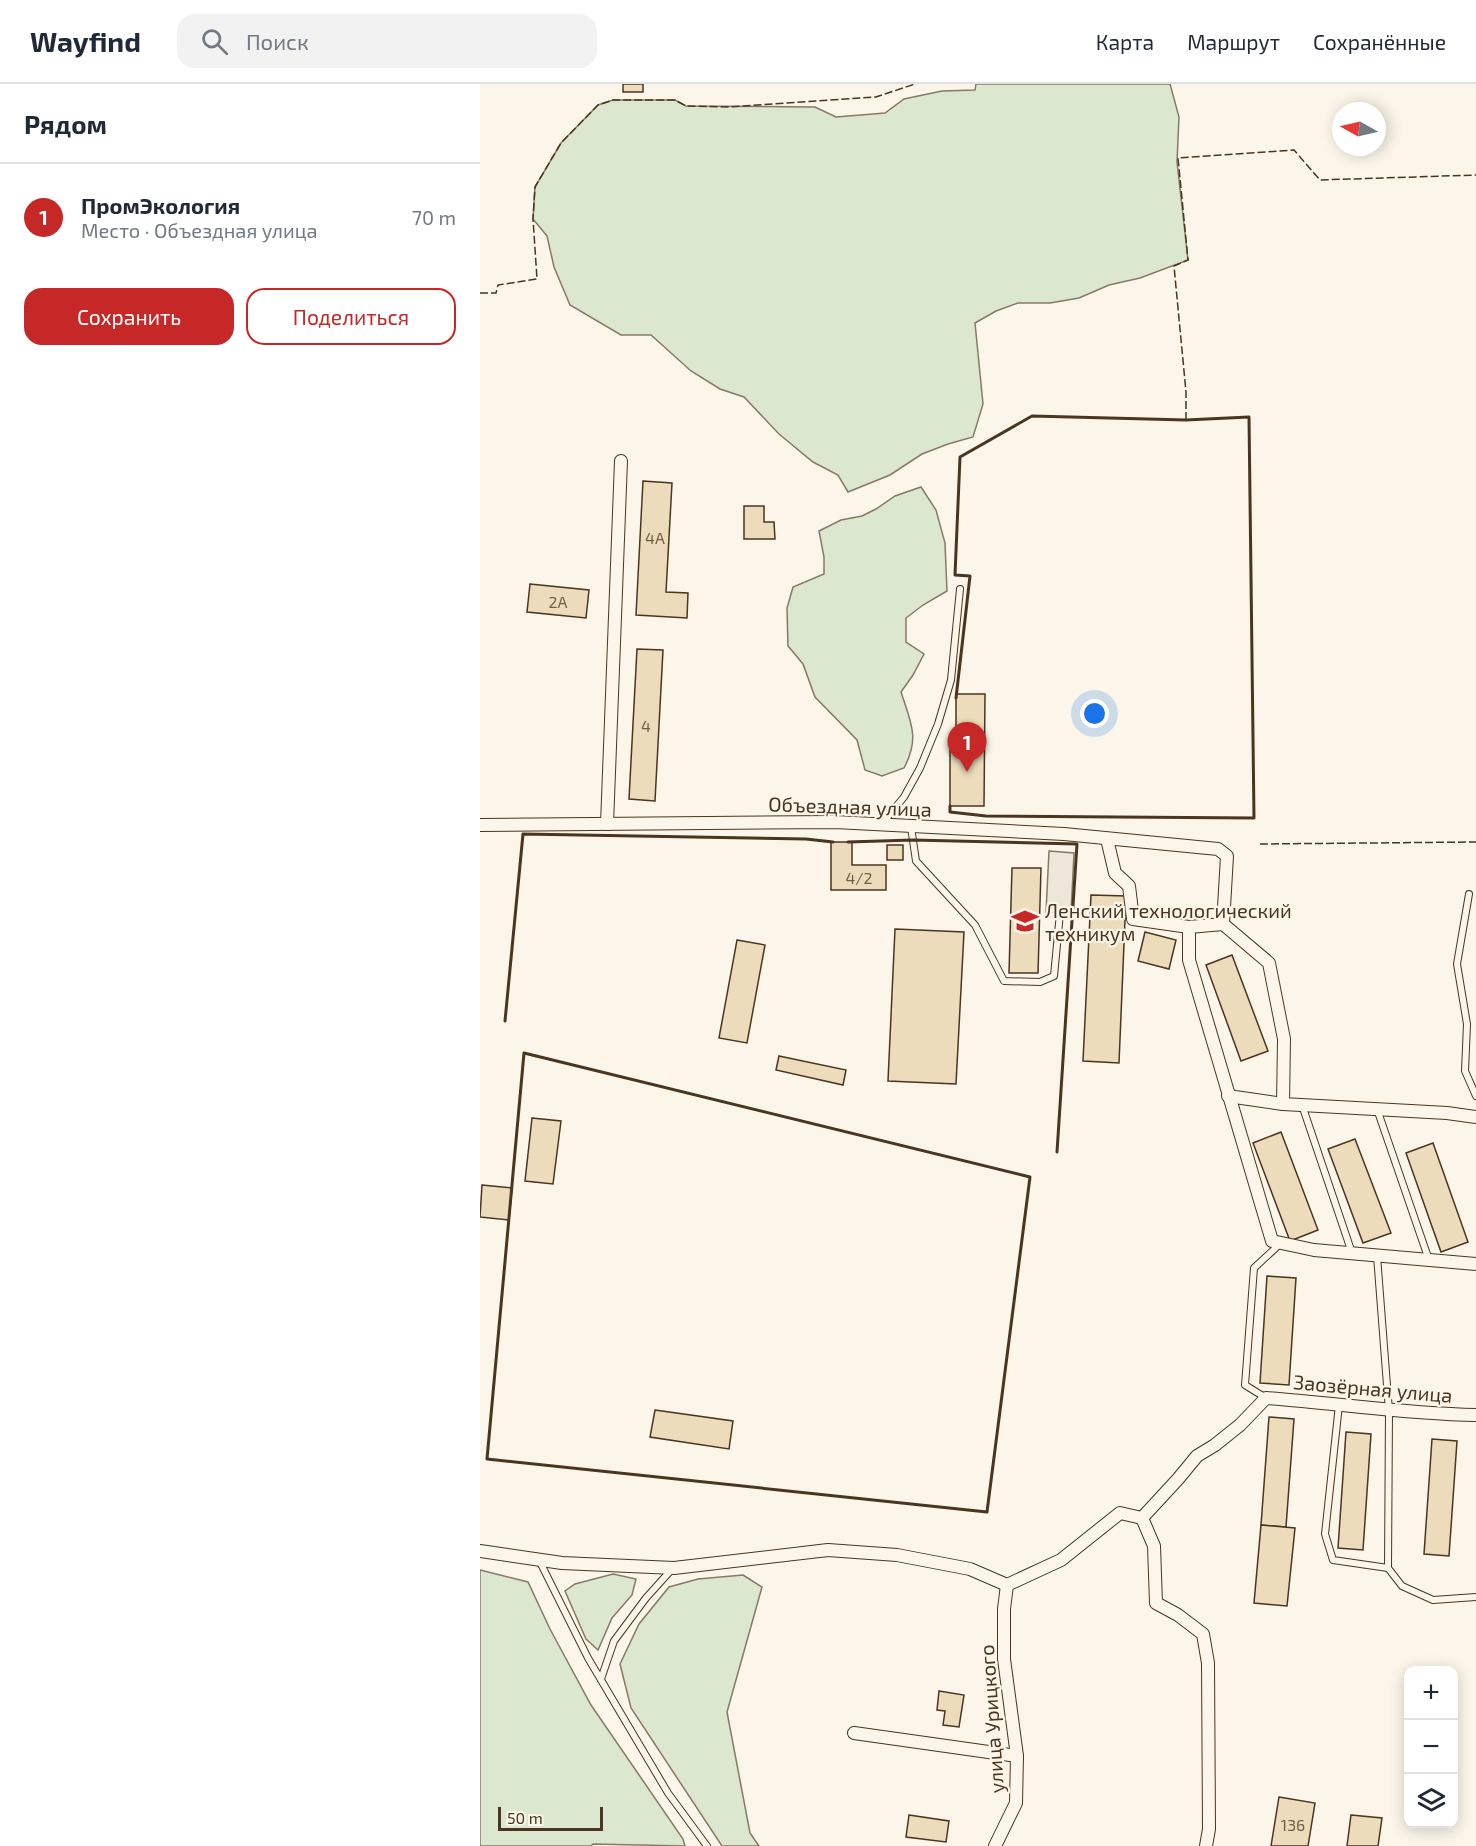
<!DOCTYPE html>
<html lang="ru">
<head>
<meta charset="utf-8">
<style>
  body { margin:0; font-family:"Exo 2",sans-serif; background:#f2f2f3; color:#1f2937 }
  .controls { position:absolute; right:18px; bottom:18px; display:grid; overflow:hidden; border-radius:12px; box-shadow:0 3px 15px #0003 }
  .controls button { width:54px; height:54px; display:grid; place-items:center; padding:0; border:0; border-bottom:2px solid #e0e1e3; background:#fff; color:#1f2937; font:30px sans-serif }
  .compass { position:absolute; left:852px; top:18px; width:54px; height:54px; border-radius:50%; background:#fff; box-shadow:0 3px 15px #0003; rotate:278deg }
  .scale { position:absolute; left:18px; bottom:15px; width:105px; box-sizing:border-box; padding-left:6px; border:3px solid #4a3520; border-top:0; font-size:16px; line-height:21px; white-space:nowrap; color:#4a3520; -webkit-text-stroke:4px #fbf6e9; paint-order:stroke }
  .you { position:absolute; left:615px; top:630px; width:21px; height:21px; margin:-15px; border:4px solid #fff; border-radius:50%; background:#1a73e8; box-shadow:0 0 0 9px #1a73e833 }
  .badge { display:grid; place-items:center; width:39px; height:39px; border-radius:50%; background:#c62828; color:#fff; font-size:20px; font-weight:700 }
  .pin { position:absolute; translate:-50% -50px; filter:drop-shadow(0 2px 3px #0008) }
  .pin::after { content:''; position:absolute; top:32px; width:21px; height:18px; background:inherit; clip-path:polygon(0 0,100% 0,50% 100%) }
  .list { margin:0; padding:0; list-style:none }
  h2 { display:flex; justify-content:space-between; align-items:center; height:78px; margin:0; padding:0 24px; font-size:26px }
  h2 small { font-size:20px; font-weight:400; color:#747a83 }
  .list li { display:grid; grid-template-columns:39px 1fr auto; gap:18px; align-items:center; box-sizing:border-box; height:108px; padding:0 24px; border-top:2px solid #e0e1e3 }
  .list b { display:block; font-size:22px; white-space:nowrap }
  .list p { margin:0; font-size:20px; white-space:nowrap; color:#747a83 }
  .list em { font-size:20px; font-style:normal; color:#747a83 }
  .actions { display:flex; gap:12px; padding:18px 24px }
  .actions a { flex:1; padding:14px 0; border:2px solid #c62828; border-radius:18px; text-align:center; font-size:21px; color:#c62828 }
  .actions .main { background:#c62828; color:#fff }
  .icon { flex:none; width:33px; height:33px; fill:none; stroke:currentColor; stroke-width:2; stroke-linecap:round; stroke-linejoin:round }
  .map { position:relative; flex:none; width:996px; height:1762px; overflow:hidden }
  header { display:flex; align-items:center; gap:36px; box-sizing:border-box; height:84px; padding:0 30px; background:#fff; border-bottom:2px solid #e0e1e3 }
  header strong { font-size:28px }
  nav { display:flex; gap:33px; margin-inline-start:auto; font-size:21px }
  .search { width:420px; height:54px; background:#f2f2f3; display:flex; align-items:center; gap:15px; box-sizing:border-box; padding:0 21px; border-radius:18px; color:#747a83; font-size:22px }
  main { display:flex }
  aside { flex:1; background:#fff }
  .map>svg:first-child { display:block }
</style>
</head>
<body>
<header>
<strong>Wayfind</strong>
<div class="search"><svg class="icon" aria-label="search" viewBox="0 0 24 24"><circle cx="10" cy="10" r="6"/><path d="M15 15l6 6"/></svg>Поиск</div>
<nav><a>Карта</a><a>Маршрут</a><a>Сохранённые</a></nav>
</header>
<main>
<aside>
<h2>Рядом<small></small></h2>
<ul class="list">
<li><span class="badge">1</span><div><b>ПромЭкология</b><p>Место · Объездная улица</p></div><em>70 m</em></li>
</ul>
<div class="actions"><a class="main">Сохранить</a><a>Поделиться</a></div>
</aside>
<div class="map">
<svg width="996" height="1762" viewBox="0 0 996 1762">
  <rect width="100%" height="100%" fill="#fbf6e9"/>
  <g fill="#dce7d0" stroke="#887966" stroke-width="1.5">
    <path d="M496,0H690L699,33L697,78L708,176L660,194L629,201L599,214L570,219H538L516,227L495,239L503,320L493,353L468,360L442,370L410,391L368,408L358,391L333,378L299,350L264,313L240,305L211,287L171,251H141L90,221L74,183L67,152L53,135L55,103L81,59L118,21L133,16H195L206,22L335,23L356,33L405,29L424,15L462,7L495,6Z"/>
    <path d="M441,403L456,426L465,459L467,507L443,521L426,534V558L444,570L433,591L421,608C431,639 440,654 424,684L402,692L385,686L377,656L335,613L323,580L308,562L307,524L313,503L344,490V473L339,447L361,436L382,432L396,425L415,412Z"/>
    <path d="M0,1486L48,1498L70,1545L111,1621L203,1755L205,1762L113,1760L111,1762H0Z"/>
    <path d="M133,1490L156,1495L152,1511L132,1534L118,1566L106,1555L85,1507L95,1500Z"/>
    <path d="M263,1491L282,1503L247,1628L270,1749L279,1762H242L151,1624L140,1580L159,1540L189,1503L218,1495Z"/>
  </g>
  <path fill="#ede7d9" stroke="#887966" stroke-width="1.5" d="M569,767L594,769L591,829L566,828Z"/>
  <g fill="#ecdcbc" stroke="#4a3520" stroke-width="1.5">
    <rect x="143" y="0" width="20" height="8"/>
    <path d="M163,397L192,399L186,508L208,509L207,534L156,531Z"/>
    <path d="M264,422H284V438H294L295,455H264Z"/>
    <path d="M50,500L109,506L106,534L47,528Z"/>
    <path d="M157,565L183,566L175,717L149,715Z"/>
    <path d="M476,610H505L504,722H470V653L476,652Z"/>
    <path d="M351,758H372V781H406V806H351Z"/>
    <rect x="407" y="761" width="16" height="15"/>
    <path d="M532,784H561L558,889H529Z"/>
    <path d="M611,811L646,812L639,979L603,977Z"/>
    <path d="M415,845L484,848L476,1000L408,997Z"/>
    <path d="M665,848L696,856L689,885L658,877Z"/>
    <path d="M257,856L285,861L267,959L239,954Z"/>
    <path d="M752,871L788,967L761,977L726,881Z"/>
    <path d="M299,972L366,986L363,1001L296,986Z"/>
    <path d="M52,1034L81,1037L73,1100L45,1097Z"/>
    <path d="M801,1048L838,1146L810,1157L773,1059Z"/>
    <path d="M875,1055L911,1149L883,1159L848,1065Z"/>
    <path d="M953,1059L988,1158L961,1168L926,1069Z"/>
    <path d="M2,1101L32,1104L29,1136L0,1133Z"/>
    <path d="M787,1192L816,1194L809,1301L780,1299Z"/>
    <path d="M175,1326L253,1337L249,1365L170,1353Z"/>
    <path d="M789,1333L814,1335L806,1443L781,1441Z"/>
    <path d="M866,1348L891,1350L883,1466L858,1464Z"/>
    <path d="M952,1355L977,1357L969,1472L944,1470Z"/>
    <path d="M781,1441L815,1444L807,1522L774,1519Z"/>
    <path d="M459,1607L484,1611L479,1643L463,1641L465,1627L457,1626Z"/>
    <path d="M799,1713L835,1719L828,1762H791Z"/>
    <path d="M429,1731L469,1737L466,1758L426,1753Z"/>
    <path d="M871,1731L902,1734L898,1762H867Z"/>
  </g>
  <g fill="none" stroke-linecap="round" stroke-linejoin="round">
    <defs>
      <g id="lane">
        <path d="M401,741L424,713L440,684L458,640L471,596L480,505"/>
        <path d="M431,743L436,777L495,841L524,897L560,898L574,892L580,829"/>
        <path d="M989,810L977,880L987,940L985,987L996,1012"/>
        <path d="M822,1021L872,1169"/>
        <path d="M897,1025L949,1176"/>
        <path d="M897,1172L909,1327L908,1484L922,1502L953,1516L996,1513"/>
        <path d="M786,1314L765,1301L774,1184L801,1159"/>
        <path d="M859,1321L845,1450L853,1476L908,1484"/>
        <path d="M59,1476L108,1574L188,1709L227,1762"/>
        <path d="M121,1595L134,1557L166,1514L193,1484"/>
      </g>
      <g id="street">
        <path d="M127,740L141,377"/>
        <path d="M0,741L355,738L584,750L738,765L747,772L743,840L789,879L804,955L803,1020L967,1029L996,1033"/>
        <path d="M627,755L635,789L649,802L653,835L709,843"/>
        <path d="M743,840L709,843V876L792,1157L834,1166L996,1180"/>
        <path d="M748,1012L803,1020"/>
        <path d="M662,1434L674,1462L676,1519L698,1531L723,1550L728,1579L729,1745L726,1762"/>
        <path d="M0,1467L82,1479L194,1484L348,1466L417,1471L490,1485L527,1501L581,1476L640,1429L662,1434L698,1395L717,1372L735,1361L760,1341L786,1314C856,1319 925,1330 996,1331"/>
        <path d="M374,1649L537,1672"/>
        <path d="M515,1762L536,1719L537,1672L524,1575V1525L527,1501"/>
      </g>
    </defs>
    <use href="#lane" stroke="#4a3520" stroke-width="8"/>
    <use href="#street" stroke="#4a3520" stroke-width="14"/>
    <use href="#lane" stroke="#fbf6e9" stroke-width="6"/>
    <use href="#street" stroke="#fbf6e9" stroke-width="12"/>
    <g stroke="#4a3520" stroke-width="1.5" stroke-dasharray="8 3" stroke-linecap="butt">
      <path d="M0,209H16L18,201L57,195L53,135L55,103L81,59L118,21L133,16H195L206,22L249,23L396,13L435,0"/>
      <path d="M706,336V308L694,182L708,176L698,74L814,66L840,96L996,91"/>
      <path d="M780,760L996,758"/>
    </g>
    <g stroke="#4a3520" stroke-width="3">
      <path d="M470,722V728L506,732L774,734L769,333L706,336L552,332L480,373L475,491L490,492L476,614"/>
      <path d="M368,758L433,756L597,760L577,1068"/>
      <path d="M25,937L43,750L326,755L353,758"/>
      <path d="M44,969L550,1093L507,1428L7,1375Z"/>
    </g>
  </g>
  <defs>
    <symbol id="university-bare" viewBox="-9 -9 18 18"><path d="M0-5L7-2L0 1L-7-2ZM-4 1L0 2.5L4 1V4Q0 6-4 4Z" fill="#c62828" stroke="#fbf6e9" stroke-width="2.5" paint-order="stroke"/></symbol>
  </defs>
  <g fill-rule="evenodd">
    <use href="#university-bare" x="526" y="818" width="38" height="38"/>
  </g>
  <g text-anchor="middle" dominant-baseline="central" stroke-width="4.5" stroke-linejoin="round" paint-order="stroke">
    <g font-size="16" fill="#725f47">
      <text x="175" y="453">4А</text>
      <text x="78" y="517">2А</text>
      <text x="166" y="641">4</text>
      <text x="379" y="793">4/2</text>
      <text x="813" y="1740">136</text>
    </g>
    <g font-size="20" fill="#4a3520" stroke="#fbf6e9">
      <text transform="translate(370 722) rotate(2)">Объездная улица</text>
      <text transform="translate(893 1304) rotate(5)">Заозёрная улица</text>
      <text transform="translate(511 1635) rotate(-94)">улица Урицкого</text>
    </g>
    <g font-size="20" fill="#4a3520" stroke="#fbf6e9" text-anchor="start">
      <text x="565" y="826">Ленский технологический<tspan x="565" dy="23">техникум</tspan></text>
    </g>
  </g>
</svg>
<div class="controls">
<button>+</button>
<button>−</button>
<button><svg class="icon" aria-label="layers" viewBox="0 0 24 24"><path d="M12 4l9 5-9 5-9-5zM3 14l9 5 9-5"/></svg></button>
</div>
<svg class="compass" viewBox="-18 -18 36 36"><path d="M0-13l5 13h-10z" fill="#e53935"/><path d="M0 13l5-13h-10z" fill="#747a83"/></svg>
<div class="scale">50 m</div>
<div class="you"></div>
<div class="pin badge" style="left:487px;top:688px">1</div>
</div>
</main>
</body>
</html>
